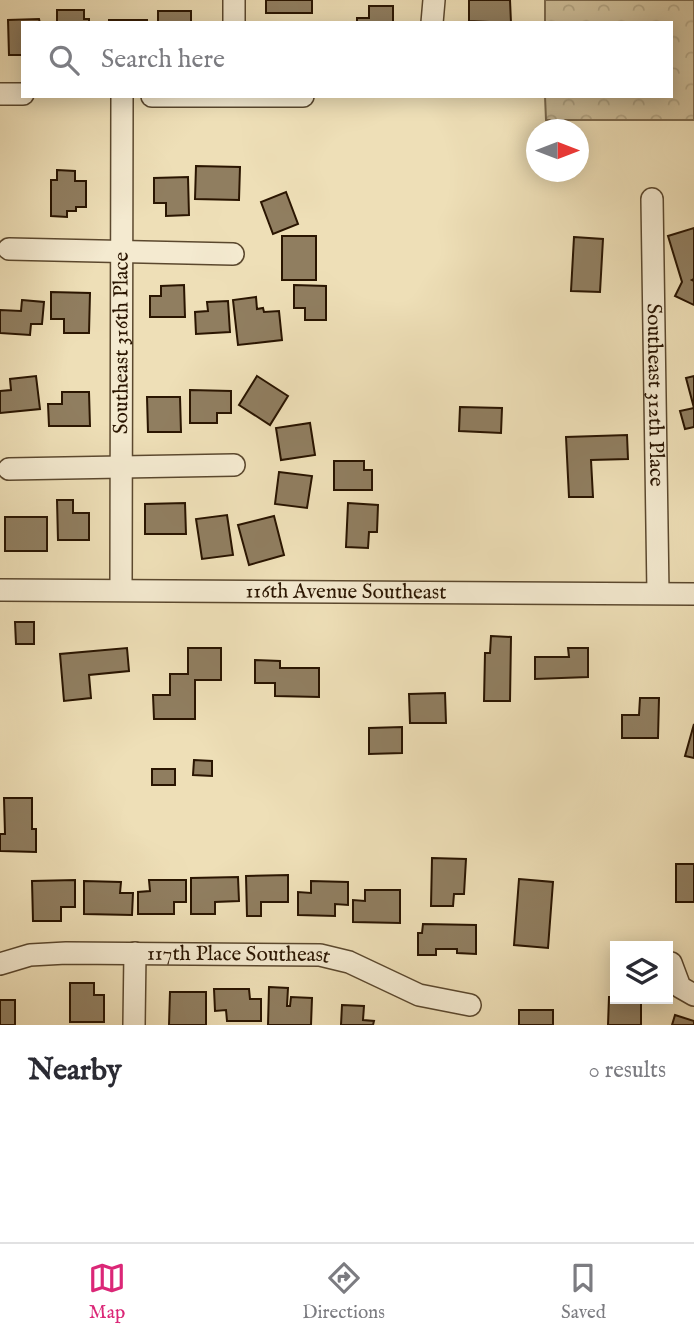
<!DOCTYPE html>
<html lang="en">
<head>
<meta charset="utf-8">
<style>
  body { margin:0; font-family:"IM FELL English",serif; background:#f7f7f7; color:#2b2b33 }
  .controls { position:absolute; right:21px; bottom:21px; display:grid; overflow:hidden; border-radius:0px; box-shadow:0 4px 18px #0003 }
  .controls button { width:63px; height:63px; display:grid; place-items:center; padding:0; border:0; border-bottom:2px solid #e1e1e2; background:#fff; color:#2b2b33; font:35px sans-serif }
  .compass { position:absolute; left:526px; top:119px; width:63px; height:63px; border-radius:50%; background:#fff; box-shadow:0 4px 18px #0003; rotate:90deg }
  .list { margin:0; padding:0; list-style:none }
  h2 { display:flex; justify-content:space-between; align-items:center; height:91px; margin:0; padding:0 28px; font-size:30px }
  h2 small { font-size:23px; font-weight:400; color:#7c7c81 }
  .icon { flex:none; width:38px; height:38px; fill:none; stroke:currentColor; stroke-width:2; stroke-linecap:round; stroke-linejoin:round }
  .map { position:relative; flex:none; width:694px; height:1025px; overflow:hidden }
  .search { position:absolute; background:#fff; box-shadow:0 4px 18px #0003; left:21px; right:21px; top:21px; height:77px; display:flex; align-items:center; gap:18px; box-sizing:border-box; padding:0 24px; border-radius:0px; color:#7c7c81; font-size:26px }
  .sheet { height:217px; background:#fff }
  nav { display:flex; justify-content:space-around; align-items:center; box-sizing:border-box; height:98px; border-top:2px solid #e1e1e2; background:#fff; font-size:19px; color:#7c7c81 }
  nav a { display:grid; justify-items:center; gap:4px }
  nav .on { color:#db2777 }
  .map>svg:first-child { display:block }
</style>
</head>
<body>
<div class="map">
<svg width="694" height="1025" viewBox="0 0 694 1025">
  <defs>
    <pattern id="forest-crowns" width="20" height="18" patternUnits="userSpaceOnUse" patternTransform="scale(1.75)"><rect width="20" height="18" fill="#cdbd98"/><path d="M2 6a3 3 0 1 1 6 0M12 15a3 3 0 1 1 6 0" fill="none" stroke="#b0a281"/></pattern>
  </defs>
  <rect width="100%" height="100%" fill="#eedfb7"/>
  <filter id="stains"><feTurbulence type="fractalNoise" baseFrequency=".00286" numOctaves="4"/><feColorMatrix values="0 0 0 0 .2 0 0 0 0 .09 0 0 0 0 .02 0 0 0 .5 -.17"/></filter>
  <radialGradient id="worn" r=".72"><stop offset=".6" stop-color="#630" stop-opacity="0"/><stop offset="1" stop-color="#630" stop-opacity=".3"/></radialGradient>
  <path fill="url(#forest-crowns)" stroke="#7c694c" stroke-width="2" d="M545,0H694V120H546L545,96H671V23H545Z"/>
  <g fill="#907e60" stroke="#2a1501" stroke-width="2">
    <rect x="266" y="0" width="46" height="13"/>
    <path d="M469,0H510L511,23L469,21Z"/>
    <path d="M369,6H393V23H357V18H369Z"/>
    <path d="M57,10H84V19H89V23H57Z"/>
    <rect x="158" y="11" width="33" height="12"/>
    <path d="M39,19L40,23H23V55H9L8,20Z"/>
    <rect x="109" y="20" width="38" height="3"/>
    <path d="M196,166L240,167L239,200L195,199Z"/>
    <path d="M57,170L75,171V181H86V207H76V211H67V217L51,216V180H57Z"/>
    <path d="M188,177L189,215L166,216V203H154V178Z"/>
    <path d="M286,192L298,224L273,234L261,202Z"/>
    <path d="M694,228V279L692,280L694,281V305L675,296L682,282L668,236Z"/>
    <rect x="282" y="236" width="34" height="44"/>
    <path d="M574,237L603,239L600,292L571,291Z"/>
    <path d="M184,285L185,317H150V296H161V286Z"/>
    <path d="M294,285L326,286V320H305V308H294Z"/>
    <path d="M51,292L90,293L89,333H64V319H51Z"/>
    <path d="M256,297L257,309L263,308L264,312L279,311L282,340L238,345L233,300Z"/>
    <path d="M22,300L44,302L42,324H31L30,335L0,333V310L21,311Z"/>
    <path d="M228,301L230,332L196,334L195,312L208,311L207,302Z"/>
    <path d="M36,376L40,409L0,413V391L11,390L10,379Z"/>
    <path d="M257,376L288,396L270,425L239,405Z"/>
    <path d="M694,376V427L685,429L680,411L694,408L686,378Z"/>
    <path d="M190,390L231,391V413H217V423H190Z"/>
    <path d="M62,392H89L90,426H49L48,404H62Z"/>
    <path d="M147,397H180L181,432H148Z"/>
    <path d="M460,407L502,408L501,433L459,431Z"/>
    <path d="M310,423L315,455L281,460L276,428Z"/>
    <path d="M627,435L628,459L591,460L593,497H569L566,437Z"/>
    <path d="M334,461H364V470H372V490H334Z"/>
    <path d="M279,472L312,476L307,508L275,504Z"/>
    <path d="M57,500H73V513H89V540H58Z"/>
    <path d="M185,503L186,534H145V504Z"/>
    <path d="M348,503L378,505L377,532H369L368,548L346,547Z"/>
    <path d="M227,515L233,555L202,559L196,519Z"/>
    <path d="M274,516L284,555L249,565L238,525Z"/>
    <rect x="5" y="517" width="42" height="34"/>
    <path d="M15,622H34V644H16Z"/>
    <path d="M491,636L511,637L510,701H484L485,653H490Z"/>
    <path d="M127,648L129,671L89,675L91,698L64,701L60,654Z"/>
    <path d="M188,648H221V680H195V719H154L153,695H170V674H188Z"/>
    <path d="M568,648H588V677L535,679V657H569Z"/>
    <path d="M255,660L280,661V668H319V697L275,696V683H255Z"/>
    <path d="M445,693L446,723H410L409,694Z"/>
    <path d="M640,698H659L658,738H622V715H639Z"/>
    <path d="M694,724V758L685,756Z"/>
    <path d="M402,727V753L369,754V728Z"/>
    <path d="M194,760L212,761V776L193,775Z"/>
    <rect x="152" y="769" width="23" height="16"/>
    <path d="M4,798H32V829H36V852L0,851V834H5Z"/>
    <path d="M432,858L466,859L464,894H454L453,906H431Z"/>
    <rect x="676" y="864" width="18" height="38"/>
    <path d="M288,875V902H261V916H247L246,876Z"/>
    <path d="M238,877L239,901L215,902V914H191V878Z"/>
    <path d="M519,879L553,882L548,948L514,945Z"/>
    <path d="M75,880V907H61V921H33L32,881Z"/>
    <path d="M149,880H186V902H174V914H138V892L150,891Z"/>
    <path d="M84,881L121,882L120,893H133L132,915L84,914Z"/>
    <path d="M311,881L348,882V905L335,904V916L298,915V892L311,893Z"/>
    <path d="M365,890H400V923L353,922V900L365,901Z"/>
    <path d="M423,924L476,925V954L457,953V949H436V955H418V933H422Z"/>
    <path d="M70,983H94V995H104V1022H70Z"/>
    <path d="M269,987L288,988L287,1006H290L291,997L312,998L311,1025H268Z"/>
    <path d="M214,989H249L250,999H261V1021H227L226,1010L215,1011Z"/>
    <path d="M170,992H206V1025H169Z"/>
    <path d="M609,997H615V999H641V1025H608Z"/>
    <rect x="0" y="1000" width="15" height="25"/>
    <path d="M342,1005L364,1006L363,1020L374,1021L373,1025H341Z"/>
    <rect x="519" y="1010" width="34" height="15"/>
    <path d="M675,1015L694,1021V1025H672Z"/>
  </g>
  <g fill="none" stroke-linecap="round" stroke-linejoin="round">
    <defs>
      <g id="minor">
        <path d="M234,0V23"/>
        <path d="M432,23L434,0"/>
        <path d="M0,94H23"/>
        <path d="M152,96H303"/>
        <path id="s1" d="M652,199L658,593"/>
        <path d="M9,249L233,254"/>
        <path d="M9,469L234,465"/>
        <path id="s2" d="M0,590L694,594"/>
        <path id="s3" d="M121,590L122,96"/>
        <path d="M671,963L680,987L694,995"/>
        <path id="s4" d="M0,964L30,955L66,953L320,955L349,962L419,995L470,1005"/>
        <path d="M134,1025L135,953"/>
      </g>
    </defs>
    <use href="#minor" stroke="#5b482e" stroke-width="24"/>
    <use href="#minor" stroke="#f4ead0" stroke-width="21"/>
  </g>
  <g text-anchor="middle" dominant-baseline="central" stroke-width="5" stroke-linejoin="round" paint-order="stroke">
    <g font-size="21" fill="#2a1501" stroke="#f4ead0">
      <text stroke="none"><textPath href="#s3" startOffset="247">Southeast 316th Place</textPath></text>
      <text stroke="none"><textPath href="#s1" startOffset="196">Southeast 312th Place</textPath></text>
      <text stroke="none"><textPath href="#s2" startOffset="346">116th Avenue Southeast</textPath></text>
      <text stroke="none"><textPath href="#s4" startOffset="240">117th Place Southeast</textPath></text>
    </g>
  </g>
  <rect width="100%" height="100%" filter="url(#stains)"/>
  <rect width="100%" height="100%" fill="url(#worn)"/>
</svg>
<div class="controls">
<button><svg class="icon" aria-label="layers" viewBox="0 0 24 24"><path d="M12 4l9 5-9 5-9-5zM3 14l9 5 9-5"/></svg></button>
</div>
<svg class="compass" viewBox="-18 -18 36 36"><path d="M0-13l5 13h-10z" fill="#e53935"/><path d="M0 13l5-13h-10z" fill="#7c7c81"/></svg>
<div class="search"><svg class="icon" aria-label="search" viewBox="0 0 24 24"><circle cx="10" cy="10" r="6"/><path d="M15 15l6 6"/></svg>Search here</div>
</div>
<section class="sheet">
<h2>Nearby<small>0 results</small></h2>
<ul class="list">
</ul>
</section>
<nav>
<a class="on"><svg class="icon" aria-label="map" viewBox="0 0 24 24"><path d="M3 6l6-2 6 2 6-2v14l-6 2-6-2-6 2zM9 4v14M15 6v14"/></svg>Map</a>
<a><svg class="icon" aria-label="directions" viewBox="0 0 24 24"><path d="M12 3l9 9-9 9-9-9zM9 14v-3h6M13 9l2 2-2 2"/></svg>Directions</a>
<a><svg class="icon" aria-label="saved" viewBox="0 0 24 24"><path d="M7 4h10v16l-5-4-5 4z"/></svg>Saved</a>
</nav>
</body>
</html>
